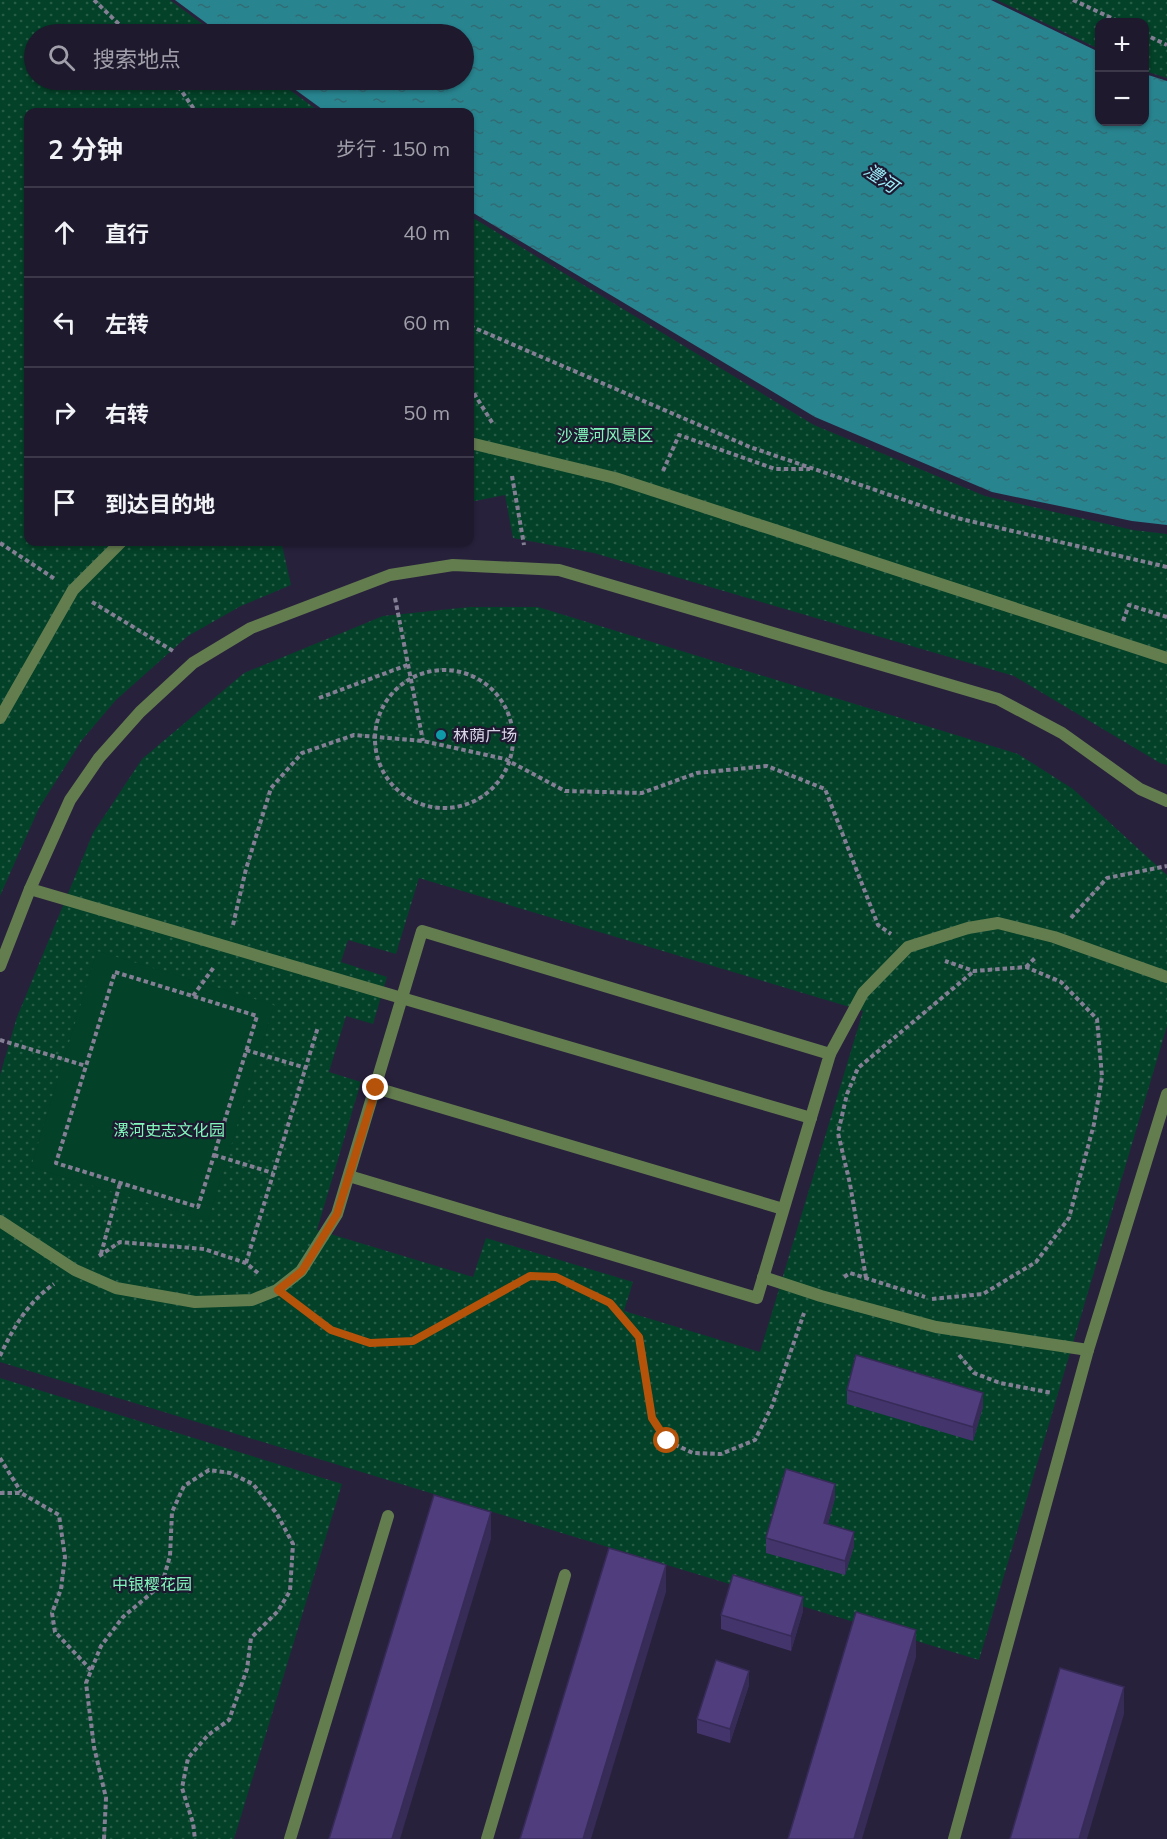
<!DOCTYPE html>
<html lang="zh">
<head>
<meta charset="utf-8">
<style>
  body { margin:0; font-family:Mulish,"Noto Sans SC",sans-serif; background:#262235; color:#f1f3f6 }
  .controls { position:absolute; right:18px; top:18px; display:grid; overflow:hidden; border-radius:12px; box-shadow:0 2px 4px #0004 }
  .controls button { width:54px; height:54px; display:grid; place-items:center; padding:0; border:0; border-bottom:2px solid #3c3849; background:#1e192d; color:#f1f3f6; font:30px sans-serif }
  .stop { position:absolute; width:18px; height:18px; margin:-14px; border:4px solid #b45309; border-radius:50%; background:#fff }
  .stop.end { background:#b45309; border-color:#fff; box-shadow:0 2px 6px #0008 }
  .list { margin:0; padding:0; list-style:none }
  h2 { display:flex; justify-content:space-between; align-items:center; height:78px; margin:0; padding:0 24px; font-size:26px }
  h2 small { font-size:20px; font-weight:400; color:#a1a0aa }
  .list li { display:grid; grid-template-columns:39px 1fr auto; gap:18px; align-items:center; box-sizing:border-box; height:90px; padding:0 24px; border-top:2px solid #3c3849 }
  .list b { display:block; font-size:22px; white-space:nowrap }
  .list em { font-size:20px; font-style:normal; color:#a1a0aa }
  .icon { flex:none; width:33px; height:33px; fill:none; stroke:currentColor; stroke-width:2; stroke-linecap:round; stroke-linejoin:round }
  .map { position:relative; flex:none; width:1167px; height:1839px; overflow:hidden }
  .search { position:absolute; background:#1e192d; box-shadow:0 2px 4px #0004; left:24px; top:24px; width:450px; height:66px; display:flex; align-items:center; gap:15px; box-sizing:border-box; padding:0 21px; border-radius:33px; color:#a1a0aa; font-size:22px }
  .panel { position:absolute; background:#1e192d; box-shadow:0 2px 4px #0004; left:24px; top:108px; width:450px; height:438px; border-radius:12px }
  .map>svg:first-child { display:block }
</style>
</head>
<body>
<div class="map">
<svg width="1167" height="1839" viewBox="0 0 1167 1839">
  <defs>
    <pattern id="grass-dots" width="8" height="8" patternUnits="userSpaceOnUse" patternTransform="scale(1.5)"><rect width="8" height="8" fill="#034128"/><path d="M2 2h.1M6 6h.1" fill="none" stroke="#275c47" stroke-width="1.8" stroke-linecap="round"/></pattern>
    <pattern id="water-ripples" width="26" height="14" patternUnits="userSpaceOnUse" patternTransform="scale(1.5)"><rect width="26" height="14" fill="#28848f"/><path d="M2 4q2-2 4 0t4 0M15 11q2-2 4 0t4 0" fill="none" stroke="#316c75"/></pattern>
  </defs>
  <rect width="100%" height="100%" fill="#28213c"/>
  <g fill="url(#grass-dots)" fill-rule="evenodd">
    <path d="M0,0H170L216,34H34V80H276L320,112H28V542H294L282,545L291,585L241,606L188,636L116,700L82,740L39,808L0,896Z"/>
    <path d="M997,0H1167V78L1145,71L1144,22H1100L1099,49Z"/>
    <path d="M470,216L814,425L985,496L1133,530L1167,534V765L1160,763L1014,676L594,553L513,538L505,495L470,502Z"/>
    <path d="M470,607H538L1018,754L1073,789L1167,875V1026L979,1660L0,1362V1075L17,1017L93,833L142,759L244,673L383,616ZM419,878L863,1011L760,1352L624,1311L633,1282L486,1238L473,1277L317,1230L361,1082L329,1072L346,1016L373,1024L387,977L341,962L348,940L396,954Z"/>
    <path d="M0,1378L342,1484L234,1839H0Z"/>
  </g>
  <path fill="#034128" d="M97,951L274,1005L208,1221L31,1167Z"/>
  <path fill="url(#water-ripples)" d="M175,0H991L1099,52L1100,122H1144L1145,74L1167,81V525L1132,521L992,492L815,417L470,211V112H326L282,80H464V34H221Z"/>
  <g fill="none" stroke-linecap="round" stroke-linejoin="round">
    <g stroke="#857f96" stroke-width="4" stroke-dasharray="4.5 3" stroke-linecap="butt">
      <path d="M94,0L129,34"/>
      <path d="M1073,0L1120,22"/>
      <path d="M1144,34L1167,45"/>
      <path d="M174,80L196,112"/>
      <path d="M470,326L750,447L957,518L1167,567"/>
      <path d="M470,387L493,424"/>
      <path d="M663,471L679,435L775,469H810"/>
      <path d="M512,476L524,545"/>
      <path d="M0,543L55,579"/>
      <path d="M395,598L423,741"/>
      <path d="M92,602L173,651"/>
      <path d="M1123,621L1129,605L1167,617"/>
      <circle cx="444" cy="739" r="69"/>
      <path d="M319,698L410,664"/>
      <path d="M1071,918L1107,878L1167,866"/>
      <path d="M233,925L246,869L271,788L302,753L354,735L423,741L505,759L565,791L642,793L697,773L767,766L825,789L878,925L891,934"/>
      <path d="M1026,967L1036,957"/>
      <path d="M115,972L257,1016L198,1207L56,1163Z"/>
      <path d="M193,996L214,967"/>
      <path d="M0,1040L86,1066"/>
      <path d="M246,1050L306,1068"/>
      <path d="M214,1155L273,1173"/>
      <path d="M101,1254L120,1183"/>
      <path d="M99,1256L120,1242L204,1249L246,1263L258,1273"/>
      <path d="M246,1263L318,1027"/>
      <path d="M844,1277L850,1273L925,1297"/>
      <path d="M866,1278L850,1184L838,1133L847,1094L858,1068L974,971"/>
      <path d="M932,1299L983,1294L1036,1262L1069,1218L1094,1124L1102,1077L1097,1019L1061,982L1026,967L974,971L945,961"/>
      <path d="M296,1304L331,1330L370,1343L413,1341L530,1276L556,1277L610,1303L639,1337L652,1417L667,1441L693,1453L721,1454L755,1440L772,1406L804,1313"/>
      <path d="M959,1355L974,1373L1000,1383L1052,1393"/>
      <path d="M0,1356C13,1328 28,1302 54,1284"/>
      <path d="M0,1458L21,1492"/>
      <path d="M0,1493H21L59,1515L65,1557L61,1589L52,1613L55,1632L91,1670"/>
      <path d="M104,1839L106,1798L94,1747L86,1683L101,1646L123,1617L162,1584L170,1556L172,1512L184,1486L209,1470L230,1473L253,1484L277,1514L293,1544L290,1591L278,1611L251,1638L247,1669L229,1720L208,1735L188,1758L182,1788L193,1823L195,1839"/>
    </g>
    <g stroke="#647d4f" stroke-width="12">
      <path d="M470,443L615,478L1167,658"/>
      <path d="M0,718L73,590L121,542"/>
      <path d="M30,889L811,1118"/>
      <path d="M830,1054L863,993L908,947L968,928L998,923L1054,937L1167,977"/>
      <path d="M376,1088L783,1209"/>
      <path d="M0,1221L75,1270L116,1288L195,1302L252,1300L277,1290L301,1271L337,1214L422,931L830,1054L757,1298L349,1176"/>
      <path d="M763,1277L821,1296L936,1327L1088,1350"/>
      <path d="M290,1839L388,1516"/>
      <path d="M487,1839L565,1575"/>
    </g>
    <g stroke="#647d4f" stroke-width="12">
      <path d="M0,966L30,889L70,800L99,758L140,712L193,663L251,628L390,575L453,565L559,570L998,699L1062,733L1140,789L1167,801"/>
      <path d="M954,1839L1088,1350L1167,1094"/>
    </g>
  </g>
  <g fill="#44346c">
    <path d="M847,1390L983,1407L973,1441L847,1404Z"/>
    <path d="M835,1498L828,1524L854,1546L845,1575L766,1553V1538Z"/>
    <path d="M803,1611L791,1651L721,1629V1615Z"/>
    <path d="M749,1685L730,1743L697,1733V1719Z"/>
  </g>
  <g fill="#372b58">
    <path d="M983,1393V1407L973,1441V1427Z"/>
    <path d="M835,1484V1498L824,1538V1523Z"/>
    <path d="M491,1512V1539L400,1839H392Z"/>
    <path d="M854,1532V1546L845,1575V1561Z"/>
    <path d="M666,1565V1592L591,1839H583Z"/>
    <path d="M803,1597V1611L791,1651V1636Z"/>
    <path d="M916,1630V1657L862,1839H854Z"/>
    <path d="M749,1671V1685L730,1743V1729Z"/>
    <path d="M1124,1687V1714L1087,1839H1079Z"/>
  </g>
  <g fill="#4f3d7d" stroke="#372b58" stroke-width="1.5">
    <path d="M856,1355L983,1393L973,1427L847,1390Z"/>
    <path d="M786,1469L835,1484L824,1523L854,1532L845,1561L766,1538Z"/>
    <path d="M434,1495L491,1512L392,1839H329Z"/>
    <path d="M609,1548L666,1565L583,1839H520Z"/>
    <path d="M733,1575L803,1597L791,1636L721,1615Z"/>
    <path d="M856,1612L916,1630L854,1839H788Z"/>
    <path d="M716,1660L749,1671L730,1729L697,1719Z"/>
    <path d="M1060,1668L1124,1687L1079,1839H1010Z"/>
  </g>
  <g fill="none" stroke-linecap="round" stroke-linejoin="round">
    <path stroke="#b45309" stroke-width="8" d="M376,1088L337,1214L302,1271L278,1290L331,1330L370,1343L413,1341L530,1276L556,1277L610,1303L639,1337L652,1418L667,1441"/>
  </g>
  <circle fill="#0f9aa8" stroke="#1e1831" stroke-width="2" cx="441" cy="735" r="6"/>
  <g text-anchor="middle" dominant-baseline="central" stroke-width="4.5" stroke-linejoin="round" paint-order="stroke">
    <g font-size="16" fill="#82f7bc" stroke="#1e1831">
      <text x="605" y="435">沙澧河风景区</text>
      <text x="169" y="1130">漯河史志文化园</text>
      <text x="152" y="1584">中银樱花园</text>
    </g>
    <g font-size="16" fill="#d9d5e7" stroke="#1e1831" text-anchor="start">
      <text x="453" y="735">林荫广场</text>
    </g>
    <g font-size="18" font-style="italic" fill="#9ceffa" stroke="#1e1831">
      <text transform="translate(881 178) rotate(34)">澧河</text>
    </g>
  </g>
</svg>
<div class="controls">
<button>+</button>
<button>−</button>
</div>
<div class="stop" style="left:667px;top:1441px"></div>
<div class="stop end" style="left:376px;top:1088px"></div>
<div class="search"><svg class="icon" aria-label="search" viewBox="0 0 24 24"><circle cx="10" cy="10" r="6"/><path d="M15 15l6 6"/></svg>搜索地点</div>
<section class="panel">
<h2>2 分钟<small>步行 · 150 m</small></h2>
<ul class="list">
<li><svg class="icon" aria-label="ahead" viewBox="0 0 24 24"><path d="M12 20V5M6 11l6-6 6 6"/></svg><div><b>直行</b></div><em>40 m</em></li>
<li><svg class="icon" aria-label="left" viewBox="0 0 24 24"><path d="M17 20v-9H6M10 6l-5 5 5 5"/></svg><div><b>左转</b></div><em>60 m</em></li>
<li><svg class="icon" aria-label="right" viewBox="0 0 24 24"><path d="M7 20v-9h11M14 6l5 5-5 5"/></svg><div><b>右转</b></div><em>50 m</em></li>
<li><svg class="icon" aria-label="arrive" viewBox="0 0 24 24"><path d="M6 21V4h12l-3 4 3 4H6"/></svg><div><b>到达目的地</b></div></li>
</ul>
</section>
</div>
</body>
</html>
